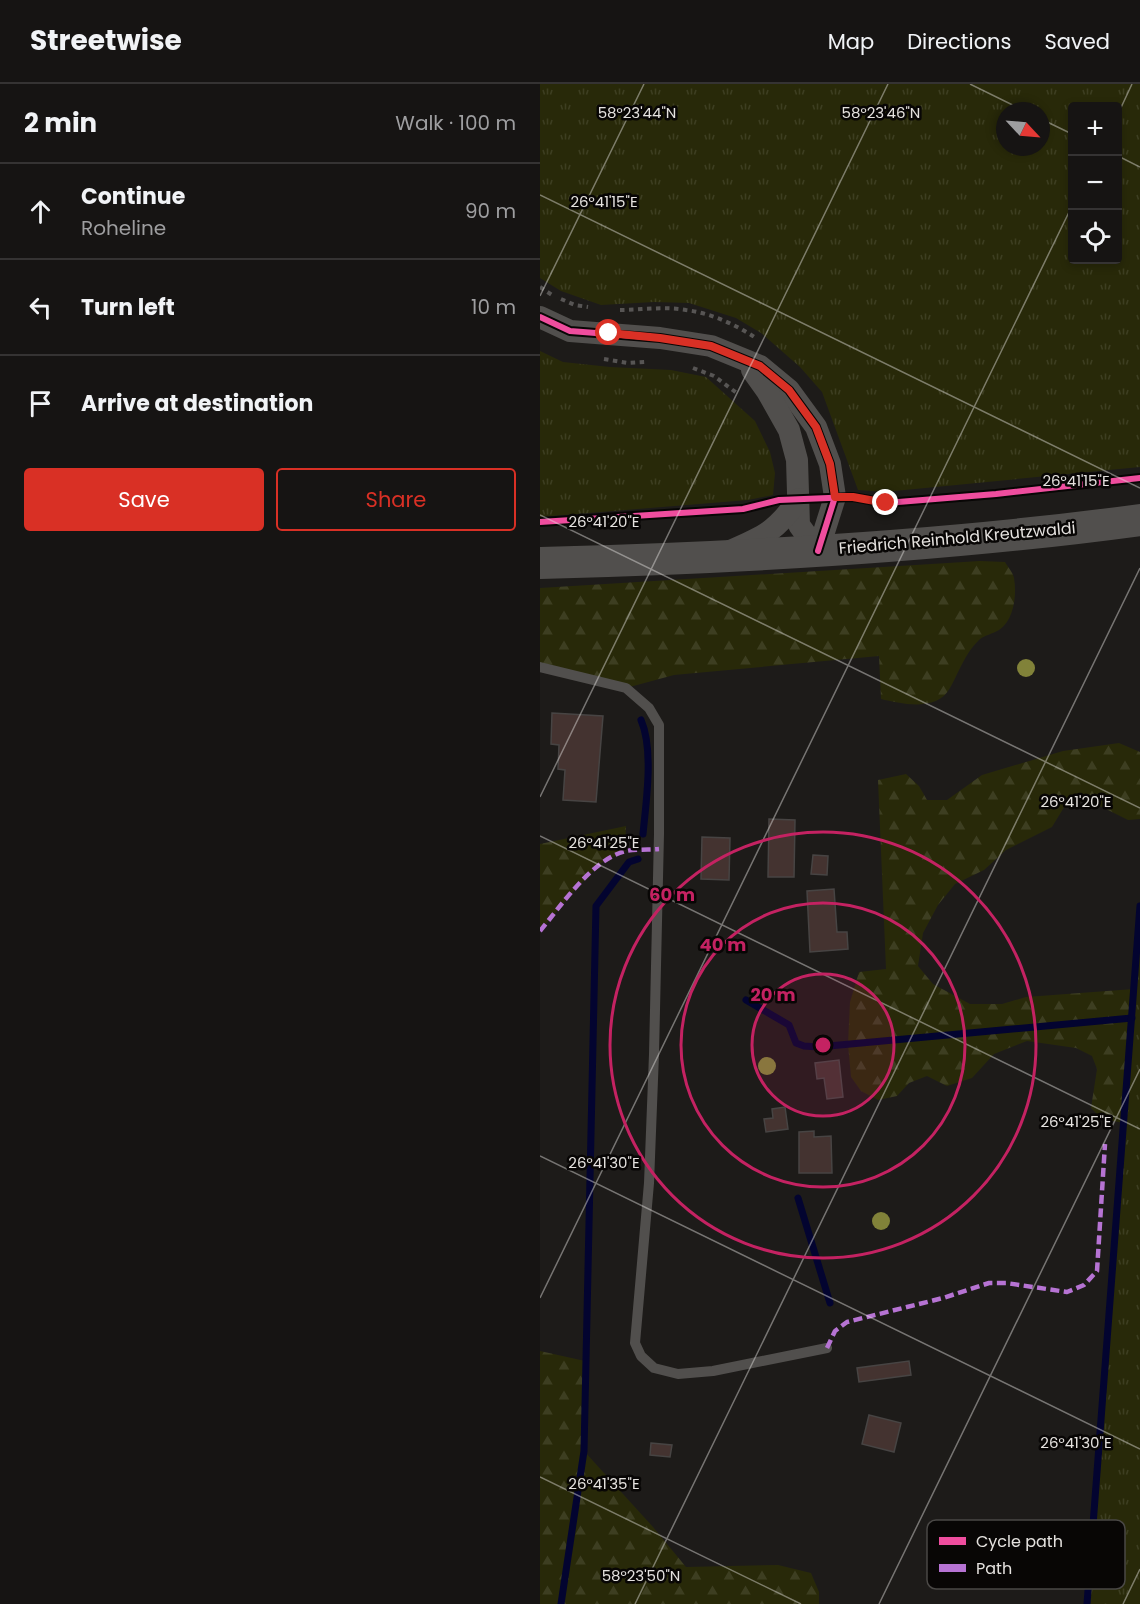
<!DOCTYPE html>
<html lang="en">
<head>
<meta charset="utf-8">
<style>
  body { margin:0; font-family:Poppins,sans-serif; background:#232121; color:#f1f3f6 }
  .controls { position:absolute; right:18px; top:18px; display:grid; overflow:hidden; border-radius:6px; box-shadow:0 3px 9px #0003 }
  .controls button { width:54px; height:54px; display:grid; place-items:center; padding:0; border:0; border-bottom:2px solid #353333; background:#161413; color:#f1f3f6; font:30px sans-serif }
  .compass { position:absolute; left:456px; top:18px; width:54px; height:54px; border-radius:50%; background:#161413; box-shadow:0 3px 9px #0003; rotate:116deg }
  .stop { position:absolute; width:18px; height:18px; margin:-14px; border:4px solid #d93025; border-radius:50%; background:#fff }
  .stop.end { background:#d93025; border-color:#fff; box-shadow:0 2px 6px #0008 }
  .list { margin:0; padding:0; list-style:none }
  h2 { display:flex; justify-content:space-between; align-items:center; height:78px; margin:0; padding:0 24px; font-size:26px }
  h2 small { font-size:20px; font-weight:400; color:#9e9ea0 }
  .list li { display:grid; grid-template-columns:39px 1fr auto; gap:18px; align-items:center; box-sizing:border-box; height:96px; padding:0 24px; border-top:2px solid #353333 }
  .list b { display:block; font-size:22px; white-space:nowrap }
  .list p { margin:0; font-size:20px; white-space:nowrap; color:#9e9ea0 }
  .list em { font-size:20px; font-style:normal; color:#9e9ea0 }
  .actions { display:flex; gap:12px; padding:18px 24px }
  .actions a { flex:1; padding:14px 0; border:2px solid #d93025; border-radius:6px; text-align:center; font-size:21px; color:#d93025 }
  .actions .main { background:#d93025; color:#fff }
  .icon { flex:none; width:33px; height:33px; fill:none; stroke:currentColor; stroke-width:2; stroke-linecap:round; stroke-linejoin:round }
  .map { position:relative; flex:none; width:600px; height:1520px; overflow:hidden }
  header { display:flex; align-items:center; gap:36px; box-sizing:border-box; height:84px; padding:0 30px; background:#161413; border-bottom:2px solid #353333 }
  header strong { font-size:28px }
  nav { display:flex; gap:33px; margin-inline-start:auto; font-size:21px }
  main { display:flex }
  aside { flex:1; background:#161413 }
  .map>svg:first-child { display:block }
</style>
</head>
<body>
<header>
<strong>Streetwise</strong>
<nav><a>Map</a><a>Directions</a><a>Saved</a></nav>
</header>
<main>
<aside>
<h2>2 min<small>Walk · 100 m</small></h2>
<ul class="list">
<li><svg class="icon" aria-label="ahead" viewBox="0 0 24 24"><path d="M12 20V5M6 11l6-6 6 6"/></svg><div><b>Continue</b><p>Roheline</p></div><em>90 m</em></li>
<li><svg class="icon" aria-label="left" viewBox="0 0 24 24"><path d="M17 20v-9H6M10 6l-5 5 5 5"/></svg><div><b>Turn left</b></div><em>10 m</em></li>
<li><svg class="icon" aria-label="arrive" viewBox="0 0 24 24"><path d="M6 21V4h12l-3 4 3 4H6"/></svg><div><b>Arrive at destination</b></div></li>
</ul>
<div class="actions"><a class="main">Save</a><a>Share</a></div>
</aside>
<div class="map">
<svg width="600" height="1520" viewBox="0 0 600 1520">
  <defs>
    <pattern id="grass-tufts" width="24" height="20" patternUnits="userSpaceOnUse" patternTransform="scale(1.5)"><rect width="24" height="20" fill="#282909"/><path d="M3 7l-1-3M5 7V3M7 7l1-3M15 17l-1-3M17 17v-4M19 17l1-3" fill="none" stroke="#3d3e21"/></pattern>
    <pattern id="forest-firs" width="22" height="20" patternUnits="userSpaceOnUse" patternTransform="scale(1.5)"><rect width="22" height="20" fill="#282909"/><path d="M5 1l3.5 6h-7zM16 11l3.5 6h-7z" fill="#3d3e21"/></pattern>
  </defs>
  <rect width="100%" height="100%" fill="#1d1b19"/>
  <g fill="url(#grass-tufts)" fill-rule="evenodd">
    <path d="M0,0H600V383L344,408L318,406L282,308L260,283L221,249L196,234L149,219L114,218L61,221L21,207L0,194ZM532,22H578V176H532ZM465,27H501V63H465Z"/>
    <path d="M0,267L23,278L70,283L131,286L166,293L215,337L230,368L235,389L233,411L208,416L0,433Z"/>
    <path d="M600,822V1520H547Z"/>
  </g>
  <g fill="url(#forest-firs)">
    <path d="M440,477L465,478C468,483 473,489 474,494C477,511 474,536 459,546C453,550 444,551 439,556C425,569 419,588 410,604C397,628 362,620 341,615L339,572L134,591L86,604L0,583V504Z"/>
    <path d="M579,659L600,668V735L588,736L548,716L526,720L512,743L466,766L444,786L415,800L398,821L383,849L378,882L393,900L430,920H462L486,913L594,905L584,1039L562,1035L551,1024L557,985L552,972L536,964L487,957L454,970L432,994L407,1002L387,992L369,999L357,1012L338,1016L321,1007L311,993L308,960L310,918L319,888L346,885L338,696L366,690L379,702L387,716H407L442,691L523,667Z"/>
    <path d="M86,742L85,767L61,779L33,808L0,847V760Z"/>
    <path d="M0,1267L45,1277L44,1367L113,1443L146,1483L238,1481L271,1489L279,1508V1520H0Z"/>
  </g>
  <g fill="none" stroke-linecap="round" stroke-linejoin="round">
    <g stroke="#030430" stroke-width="7">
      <path d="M101,636C114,666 106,718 103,750"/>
      <path d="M206,916L249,941L256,959L264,962L278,963L592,934"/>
      <path d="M258,1114L290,1219"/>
      <path d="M21,1520L44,1367L56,822L89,778L98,775"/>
      <path d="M547,1520L600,822"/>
    </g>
  </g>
  <g fill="#443330" stroke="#474443" stroke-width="1.5">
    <path d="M12,629L63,632L56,718L23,716L25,686L18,685L19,661L11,660Z"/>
    <path d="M229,735L255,736L254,793H228Z"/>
    <path d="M162,753L190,754L189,796L161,795Z"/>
    <path d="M273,771L288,772L287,791L271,790Z"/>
    <path d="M294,805L297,848H307L308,865L270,868L267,807Z"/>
    <path d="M299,976L303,1013L287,1015L284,994L277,995L275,979Z"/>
    <path d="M245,1023L248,1045L226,1048L224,1035L233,1034L232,1025Z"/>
    <path d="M274,1047V1053L291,1052L292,1089H259V1048Z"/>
    <path d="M369,1277L371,1291L319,1298L317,1284Z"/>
    <path d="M329,1331L361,1339L354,1368L322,1360Z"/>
    <path d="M111,1359L132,1361L130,1373L110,1371Z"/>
  </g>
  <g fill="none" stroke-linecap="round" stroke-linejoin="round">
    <g stroke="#575554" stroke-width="4" stroke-dasharray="4.5 4.5" stroke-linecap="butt">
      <path d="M0,203L12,211"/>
      <path d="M21,215L35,221L48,223"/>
      <path d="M80,226C102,226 124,222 146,226C171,229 196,241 216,254"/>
      <path d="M64,275L88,279L105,278"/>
      <path d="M153,284L174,292L198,310"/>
    </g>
    <path stroke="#514f4d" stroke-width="10" d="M0,583L86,604L109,624L119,641V750L114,970L109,1099L95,1259L101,1272L114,1284L138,1290L173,1287L287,1264"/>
    <g stroke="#514f4d" stroke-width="22">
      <path d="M0,233L30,247L120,254L171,262L220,282L249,306L276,343L290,380L295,413L278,467"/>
      <path d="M212,286L227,307L249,346L257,376L259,441L278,467"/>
      <path d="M190,467C225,452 236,447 259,415"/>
    </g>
    <path stroke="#514f4d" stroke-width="32" d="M0,479C200,474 401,463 600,436"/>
    <g stroke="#b673d3" stroke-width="4.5" stroke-dasharray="9 4.5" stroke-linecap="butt">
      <path d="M0,847C21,822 52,775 86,767C96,765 108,766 119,765"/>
      <path d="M287,1264L295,1247L307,1238L403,1214L449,1199H466L527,1208L544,1201L557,1187L565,1060"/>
    </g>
    <defs>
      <g id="cycleway">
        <path d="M0,233L30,247L120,254L171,262L220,282L249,306L276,343L290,380L295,413L278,467"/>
        <path d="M0,438L203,425L239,416L313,413L346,419L456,410L600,394"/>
      </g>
    </defs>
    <use href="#cycleway" stroke="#080605" stroke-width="10"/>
    <use href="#cycleway" stroke="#ef4d9e" stroke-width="6"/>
  </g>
  <g fill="#818239">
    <circle cx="486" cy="584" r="9"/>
    <circle cx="227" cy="982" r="9"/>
    <circle cx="341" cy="1137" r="9"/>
  </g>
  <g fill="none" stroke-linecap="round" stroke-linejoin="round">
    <path stroke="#d93025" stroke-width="8" d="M69,249L120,254L171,262L220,282L249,306L276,343L290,380L295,413H313L346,419"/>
  </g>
  <path fill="none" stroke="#e5e2df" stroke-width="1.5" stroke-opacity="0.45" d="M430,0L485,27M578,30L592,0M501,35L532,50M578,72L600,83M0,111L600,404M0,212L104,0M0,431L600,724M0,713L348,0M0,752L600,1045M0,1072L600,1365M0,1214L532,122M0,1393L261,1520M95,1520L600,484M339,1520L600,985M583,1520L600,1485"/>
  <circle cx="283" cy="961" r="71" fill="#c42262" fill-opacity=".12"/>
  <g fill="none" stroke="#c42262" stroke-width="3">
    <circle cx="283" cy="961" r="71"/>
    <circle cx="283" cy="961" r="142"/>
    <circle cx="283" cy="961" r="213"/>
  </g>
  <g text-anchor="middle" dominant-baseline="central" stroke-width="5" stroke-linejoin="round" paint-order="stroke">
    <g font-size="16" fill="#e5e2df" stroke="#080605">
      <text transform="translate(417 454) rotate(-5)">Friedrich Reinhold Kreutzwaldi</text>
    </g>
  </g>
  <rect x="387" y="1436" width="198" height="69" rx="9" fill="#080605" stroke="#4a4846" stroke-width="1.5"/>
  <rect x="399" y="1453" width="27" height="8" fill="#ef4d9e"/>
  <rect x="399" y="1480" width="27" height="8" fill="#b673d3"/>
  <g font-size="16" fill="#e5e2df">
    <text x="436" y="1463">Cycle path</text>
    <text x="436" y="1490">Path</text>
  </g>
  <g font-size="15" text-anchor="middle" fill="#e5e2df" stroke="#080605" stroke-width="5" stroke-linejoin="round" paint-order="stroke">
    <text x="97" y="34">58°23'44"N</text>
    <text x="341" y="34">58°23'46"N</text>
    <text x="64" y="123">26°41'15"E</text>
    <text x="536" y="402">26°41'15"E</text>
    <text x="64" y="443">26°41'20"E</text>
    <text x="536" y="723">26°41'20"E</text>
    <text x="64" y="764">26°41'25"E</text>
    <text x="536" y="1043">26°41'25"E</text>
    <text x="64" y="1084">26°41'30"E</text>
    <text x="536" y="1364">26°41'30"E</text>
    <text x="64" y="1405">26°41'35"E</text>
    <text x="101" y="1497">58°23'50"N</text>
  </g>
  <circle cx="283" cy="961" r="9" fill="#c42262" stroke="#080605" stroke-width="3"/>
  <g font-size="18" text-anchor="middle" font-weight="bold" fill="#c42262" stroke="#080605" stroke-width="5" stroke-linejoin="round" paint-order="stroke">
    <text x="132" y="817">60 m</text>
    <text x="183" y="867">40 m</text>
    <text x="233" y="917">20 m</text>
  </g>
</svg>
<div class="controls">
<button>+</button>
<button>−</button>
<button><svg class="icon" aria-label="locate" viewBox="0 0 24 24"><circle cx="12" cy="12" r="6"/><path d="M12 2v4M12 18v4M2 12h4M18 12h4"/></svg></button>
</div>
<svg class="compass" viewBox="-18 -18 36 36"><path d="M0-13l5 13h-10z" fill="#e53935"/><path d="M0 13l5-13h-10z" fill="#9e9ea0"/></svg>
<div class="stop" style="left:69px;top:249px"></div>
<div class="stop end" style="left:346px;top:419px"></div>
</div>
</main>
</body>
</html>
